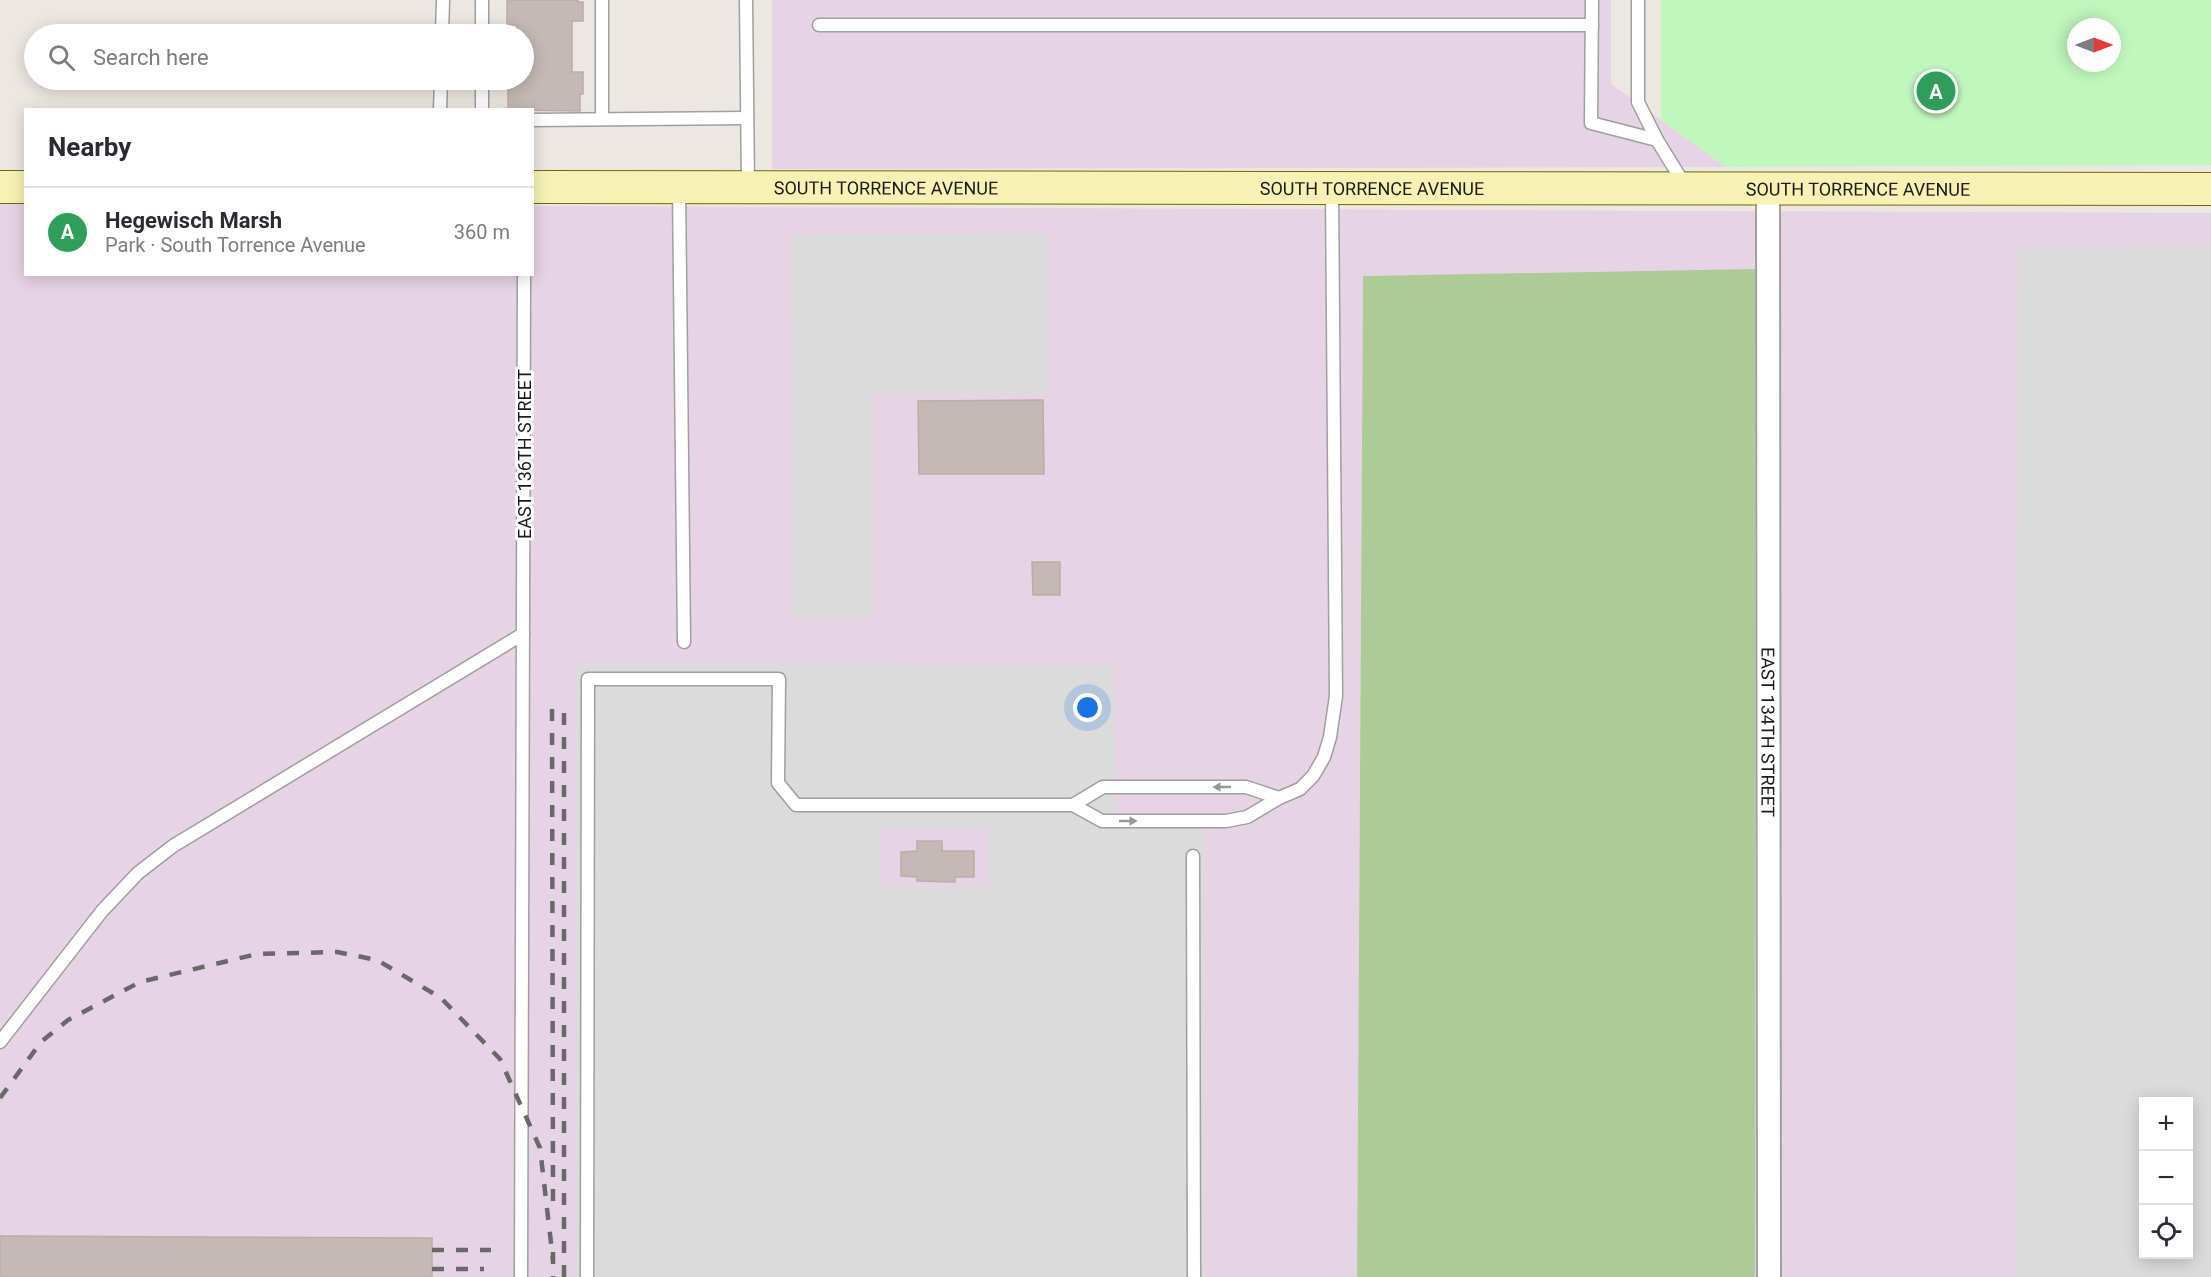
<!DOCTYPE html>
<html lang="en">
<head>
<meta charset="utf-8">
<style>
  body { margin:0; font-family:Roboto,sans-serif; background:#f7f7f7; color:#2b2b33 }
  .controls { position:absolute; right:18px; bottom:18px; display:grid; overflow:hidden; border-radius:0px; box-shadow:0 3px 15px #0003 }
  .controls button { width:54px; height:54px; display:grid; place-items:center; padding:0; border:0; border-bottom:2px solid #e1e1e2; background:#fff; color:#2b2b33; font:30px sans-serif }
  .compass { position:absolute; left:2067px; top:18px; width:54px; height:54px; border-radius:50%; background:#fff; box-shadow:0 3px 15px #0003; rotate:90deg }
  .you { position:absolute; left:1088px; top:708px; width:21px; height:21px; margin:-15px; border:4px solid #fff; border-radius:50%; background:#1a73e8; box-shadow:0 0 0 9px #1a73e833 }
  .badge { display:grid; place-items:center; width:39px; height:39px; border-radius:50%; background:#7c3aed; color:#fff; font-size:20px; font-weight:700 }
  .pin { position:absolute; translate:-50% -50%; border:3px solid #fff; box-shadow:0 2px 6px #0006 }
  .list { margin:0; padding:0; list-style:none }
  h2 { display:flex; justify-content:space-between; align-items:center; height:78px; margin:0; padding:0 24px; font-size:26px }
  h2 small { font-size:20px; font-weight:400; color:#7c7c81 }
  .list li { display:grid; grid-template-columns:39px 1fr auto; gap:18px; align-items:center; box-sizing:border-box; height:90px; padding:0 24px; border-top:2px solid #e1e1e2 }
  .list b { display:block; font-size:22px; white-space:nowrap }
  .list p { margin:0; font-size:20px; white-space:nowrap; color:#7c7c81 }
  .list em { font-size:20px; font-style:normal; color:#7c7c81 }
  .icon { flex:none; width:33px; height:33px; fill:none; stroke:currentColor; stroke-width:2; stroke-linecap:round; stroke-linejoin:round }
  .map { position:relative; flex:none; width:2211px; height:1277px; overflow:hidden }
  .search { position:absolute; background:#fff; box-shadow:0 3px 15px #0003; left:24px; top:24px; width:510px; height:66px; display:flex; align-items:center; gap:15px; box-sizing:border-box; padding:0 21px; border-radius:33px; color:#7c7c81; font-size:22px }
  .panel { position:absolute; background:#fff; box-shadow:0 3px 15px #0003; left:24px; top:108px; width:510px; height:168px; border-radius:0px }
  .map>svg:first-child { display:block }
</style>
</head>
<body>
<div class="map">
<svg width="2211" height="1277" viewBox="0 0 2211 1277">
  <rect width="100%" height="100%" fill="#ede7e1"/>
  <g fill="#e6d3e5" fill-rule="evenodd">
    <path d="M772,0H1611V84L1726,167L772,169Z"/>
    <path d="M0,204H25L26,274H532L533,206L2211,213V1277H1755V270L1363,276L1357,1277H0ZM2144,1102H2188V1254H2144Z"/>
  </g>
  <path fill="#adcb96" d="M1755,269V1277H1357L1363,276Z"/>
  <path fill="#c0f7bd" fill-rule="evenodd" d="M1661,0H2211V165L1726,167L1661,120ZM2076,27H2112V63H2076Z"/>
  <g fill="#dbdbdb" fill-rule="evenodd">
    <path d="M1047,234V394H873L874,617H793L791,235Z"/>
    <path d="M2211,247V1277H2016L2018,248ZM2144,1102H2188V1254H2144Z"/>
    <path d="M576,664L1114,666L1115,829L1205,830V1277H576ZM880,827H989V887H880Z"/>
  </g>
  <g fill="#c4b9b4" stroke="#beaca4" stroke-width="1.5">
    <path d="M507,0H578V2H583V21H572V72H583V94H580V111L508,110V80H524V34H517V25H507Z"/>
    <path d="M1043,400L1044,474H919L918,401Z"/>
    <path d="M1032,562H1060V595H1033Z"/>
    <path d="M917,841H942V851H974V877H955V882L917,881V877L901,876V852L917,851Z"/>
    <path d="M0,1236L432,1238V1277H0Z"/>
  </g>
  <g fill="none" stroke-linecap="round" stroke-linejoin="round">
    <defs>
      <g id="service">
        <path d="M482,0V34"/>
        <path d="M602,0V119"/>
        <path d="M746,0L748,186"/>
        <path d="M1592,0L1591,123L1657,140"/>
        <path d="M1638,0V102L1657,140L1686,187"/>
        <path d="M819,25H1592"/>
        <path d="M442,34L443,0"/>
        <path d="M482,80V110"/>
        <path d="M440,110L441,80"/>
        <path d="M532,120L747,118"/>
        <path d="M679,188L684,642"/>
        <path d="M1073,805L1103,787H1246L1279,798"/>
        <path d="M1193,856L1194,1277"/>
        <path d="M0,1042L102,911L138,873L173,846L523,634"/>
        <path d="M521,1277L524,274"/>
        <path d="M587,1277L588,679H779L778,783L796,805H1073L1102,821H1226L1247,817L1279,798L1300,789L1313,776L1324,757L1330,737L1336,696L1332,189"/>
      </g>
      <g id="minor">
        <path id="s1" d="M1768,188L1769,1277"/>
      </g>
      <g id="secondary">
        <path d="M0,187H26"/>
        <path id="s2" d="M532,187L2211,189"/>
      </g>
    </defs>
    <use href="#service" stroke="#9f9f9f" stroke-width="15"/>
    <use href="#minor" stroke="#9f9f9f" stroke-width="26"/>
    <use href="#secondary" stroke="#6d6b07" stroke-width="34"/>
    <use href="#service" stroke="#fff" stroke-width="12"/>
    <use href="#minor" stroke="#fff" stroke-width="22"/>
    <use href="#secondary" stroke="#f7f2b4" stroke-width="32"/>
    <g stroke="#696969" stroke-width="4.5" stroke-dasharray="12 12" stroke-linecap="butt">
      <path d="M552,709L553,1201"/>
      <path d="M0,1098L41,1042L68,1020L140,982L257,954L337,952L377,960L441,998L500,1059L540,1148L553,1260"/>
      <path d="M432,1250H491"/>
      <path d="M553,1252V1277"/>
      <path d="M432,1269H484"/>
      <path d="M564,1277V712"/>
    </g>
  </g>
  <defs><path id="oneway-solid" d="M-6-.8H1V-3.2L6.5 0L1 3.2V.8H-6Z" transform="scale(1.5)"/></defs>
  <g fill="#989898">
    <use href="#oneway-solid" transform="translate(1222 787) rotate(180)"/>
    <use href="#oneway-solid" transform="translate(1128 821)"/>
  </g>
  <g text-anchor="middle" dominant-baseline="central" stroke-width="6" stroke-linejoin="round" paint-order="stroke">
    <g font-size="18" fill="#1b1b1b" stroke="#fff">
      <text stroke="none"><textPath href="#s2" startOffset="354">SOUTH TORRENCE AVENUE</textPath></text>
      <text stroke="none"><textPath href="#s2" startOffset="840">SOUTH TORRENCE AVENUE</textPath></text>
      <text stroke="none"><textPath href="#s2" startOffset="1326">SOUTH TORRENCE AVENUE</textPath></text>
      <text transform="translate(524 454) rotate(-90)">EAST 136TH STREET</text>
      <text stroke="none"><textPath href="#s1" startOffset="544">EAST 134TH STREET</textPath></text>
    </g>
  </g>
</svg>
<div class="controls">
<button>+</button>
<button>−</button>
<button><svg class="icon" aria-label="locate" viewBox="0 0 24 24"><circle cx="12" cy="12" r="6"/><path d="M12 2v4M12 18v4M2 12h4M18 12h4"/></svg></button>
</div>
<svg class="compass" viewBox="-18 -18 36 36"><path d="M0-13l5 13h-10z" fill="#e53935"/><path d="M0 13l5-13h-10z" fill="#7c7c81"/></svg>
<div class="you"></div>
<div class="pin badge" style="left:1936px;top:91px;background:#2e9e5b">A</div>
<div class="search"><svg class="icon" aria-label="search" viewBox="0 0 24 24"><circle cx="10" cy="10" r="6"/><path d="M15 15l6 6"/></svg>Search here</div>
<section class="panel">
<h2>Nearby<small></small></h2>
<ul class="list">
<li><span class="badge" style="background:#2e9e5b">A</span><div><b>Hegewisch Marsh</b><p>Park · South Torrence Avenue</p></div><em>360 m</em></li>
</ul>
</section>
</div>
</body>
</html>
